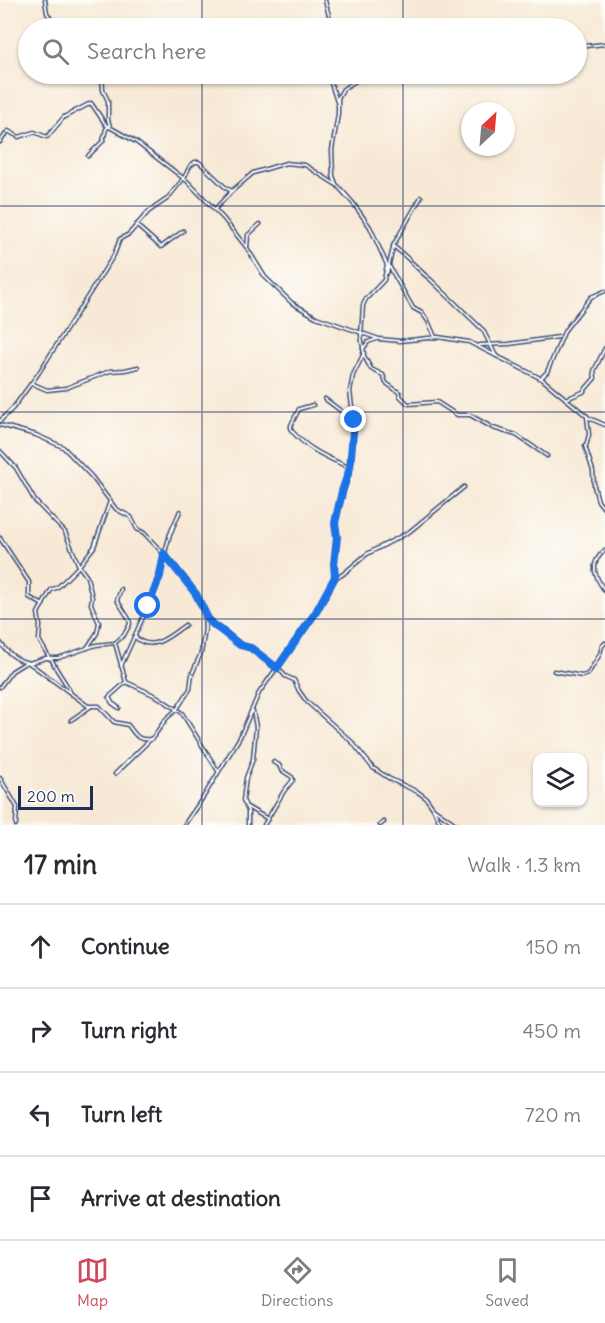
<!DOCTYPE html>
<html lang="en">
<head>
<meta charset="utf-8">
<style>
  body { margin:0; font-family:Delius,sans-serif; background:#f7f7f7; color:#2b2b33 }
  .controls { position:absolute; right:18px; bottom:18px; display:grid; overflow:hidden; border-radius:12px; box-shadow:0 2px 4px #0004 }
  .controls button { width:54px; height:54px; display:grid; place-items:center; padding:0; border:0; border-bottom:2px solid #e1e1e2; background:#fff; color:#2b2b33; font:30px sans-serif }
  .compass { position:absolute; left:461px; top:102px; width:54px; height:54px; border-radius:50%; background:#fff; box-shadow:0 2px 4px #0004; rotate:26deg }
  .scale { position:absolute; left:18px; bottom:15px; width:75px; box-sizing:border-box; padding-left:6px; border:3px solid #1b2f5e; border-top:0; font-size:16px; line-height:21px; white-space:nowrap; color:#1b2f5e; -webkit-text-stroke:4px #fdfcf7; paint-order:stroke }
  .stop { position:absolute; width:18px; height:18px; margin:-14px; border:4px solid #1a73e8; border-radius:50%; background:#fff }
  .stop.end { background:#1a73e8; border-color:#fff; box-shadow:0 2px 6px #0008 }
  .list { margin:0; padding:0; list-style:none }
  h2 { display:flex; justify-content:space-between; align-items:center; height:78px; margin:0; padding:0 24px; font-size:26px }
  h2 small { font-size:20px; font-weight:400; color:#7c7c81 }
  .list li { display:grid; grid-template-columns:39px 1fr auto; gap:18px; align-items:center; box-sizing:border-box; height:84px; padding:0 24px; border-top:2px solid #e1e1e2 }
  .list b { display:block; font-size:22px; white-space:nowrap }
  .list em { font-size:20px; font-style:normal; color:#7c7c81 }
  .icon { flex:none; width:33px; height:33px; fill:none; stroke:currentColor; stroke-width:2; stroke-linecap:round; stroke-linejoin:round }
  .map { position:relative; flex:none; width:605px; height:825px; overflow:hidden }
  .search { position:absolute; background:#fff; box-shadow:0 2px 4px #0004; left:18px; right:18px; top:18px; height:66px; display:flex; align-items:center; gap:15px; box-sizing:border-box; padding:0 21px; border-radius:33px; color:#7c7c81; font-size:22px }
  .sheet { height:414px; background:#fff }
  nav { display:flex; justify-content:space-around; align-items:center; box-sizing:border-box; height:84px; border-top:2px solid #e1e1e2; background:#fff; font-size:16px; color:#7c7c81 }
  nav a { display:grid; justify-items:center; gap:3px }
  nav .on { color:#d1495b }
  .map>svg:first-child { display:block }
</style>
</head>
<body>
<div class="map">
<svg width="605" height="825" viewBox="0 0 605 825">
  <rect width="100%" height="100%" fill="#fdfcf7"/>
  <filter id="ink" filterUnits="userSpaceOnUse"><feTurbulence type="fractalNoise" baseFrequency=".0167" numOctaves="2"/><feDisplacementMap in="SourceGraphic" scale="12" xChannelSelector="R" yChannelSelector="G"/><feConvolveMatrix kernelMatrix="1 2 1 2 8 2 1 2 1" color-interpolation-filters="sRGB"/></filter>
  <filter id="wash" filterUnits="userSpaceOnUse"><feTurbulence type="fractalNoise" baseFrequency=".008" numOctaves="4" result="noise"/><feDisplacementMap in="SourceGraphic" scale="24" xChannelSelector="R" yChannelSelector="G"/><feGaussianBlur stdDeviation="1.35" result="paint"/><feColorMatrix in="noise" values="0 0 0 0 0 0 0 0 0 0 0 0 0 0 0 0 0 1.4 0 .05"/><feComposite in="paint" operator="in"/></filter>
  <g filter="url(#wash)">
    <rect width="100%" height="100%" fill="#f7e9d5"/>
  </g>
  <g filter="url(#ink)">
    <g fill="none" stroke-linecap="round" stroke-linejoin="round">
      <defs>
        <g id="street">
          <path d="M45,0L47,13L57,28"/>
          <path d="M325,0L332,28"/>
          <path d="M224,28L242,23L249,28"/>
          <path d="M576,47L605,44"/>
          <path d="M102,74L103,90L108,101V120L110,126"/>
          <path d="M328,74L337,102"/>
          <path d="M0,142L8,131L19,137L34,132L47,137L64,117L91,103L106,125L136,142L187,181L223,218L247,248L265,277L292,303L316,317L379,339L400,341L438,337L469,342L542,379L589,418L605,425"/>
          <path d="M88,156L103,141L106,129L109,126"/>
          <path d="M215,209L232,191"/>
          <path d="M136,225L161,247L183,231"/>
          <path d="M393,246C407,256 418,270 431,280L483,330L496,356"/>
          <path d="M247,248L248,235L260,224"/>
          <path d="M389,266L413,308L422,313L428,321L435,337"/>
          <path d="M387,273L394,244L421,197"/>
          <path d="M479,345L509,344L559,337"/>
          <path d="M363,349L368,342L377,339"/>
          <path d="M363,354L371,369L383,375L386,383L400,393V396L408,404L437,402L457,415H470L493,428L516,435L547,456"/>
          <path d="M541,378L547,372L565,330L591,297L605,291"/>
          <path d="M31,383L47,390L66,388L110,371L125,370L138,367"/>
          <path d="M325,399L353,420"/>
          <path d="M566,399L583,392L595,378L594,371L605,348"/>
          <path d="M313,405L299,409L291,425V430C308,450 327,457 350,468"/>
          <path d="M0,421L13,408L38,374L114,255L120,239L129,234L148,212L167,199L184,178L190,166L195,162H199L226,188L232,191L253,173L286,163L305,165L335,184"/>
          <path d="M0,425L36,435L63,447L92,477L116,509L131,517L137,529L144,533L174,565L192,588L204,610L205,629L201,653L192,674L190,689L177,709L166,719L154,736L115,774"/>
          <path d="M585,446L593,471L594,486L598,501L605,510"/>
          <path d="M586,446L589,435L587,416"/>
          <path d="M0,451L16,468L35,501L65,532L79,566L58,587L51,590L38,613L40,626L39,640L50,659"/>
          <path d="M0,538L29,582V597L43,605"/>
          <path d="M605,550C588,564 595,577 605,591"/>
          <path d="M335,577L342,575L367,554L409,532L464,487"/>
          <path d="M205,614L216,628L226,632L240,645L251,648L277,668"/>
          <path d="M135,637C152,653 170,636 185,625"/>
          <path d="M0,642C7,653 16,660 29,663L88,706H99L114,722L128,725C135,734 137,741 151,739"/>
          <path d="M115,643L126,682"/>
          <path d="M87,648L97,633L99,623L91,604L92,597L87,577L79,566L94,547L110,501"/>
          <path d="M52,660C57,673 66,681 71,694"/>
          <path d="M29,663L46,658H58L96,645L115,643L124,635L130,624L129,619L117,600L121,589"/>
          <path d="M121,666L154,593L170,534L180,511"/>
          <path d="M278,667L285,676L294,680L299,691L307,702L352,742L373,768L390,779L418,792L426,798L433,808L441,825"/>
          <path d="M554,671L582,676L588,674L600,654L602,646L605,643"/>
          <path d="M126,682L158,697L182,713L218,771"/>
          <path d="M0,687L12,671L25,663"/>
          <path d="M119,708L112,703L109,697L126,682"/>
          <path d="M71,720L90,707"/>
          <path d="M0,778L17,807L16,825"/>
          <path d="M247,807L268,819"/>
          <path d="M433,808L457,825"/>
          <path d="M184,825L204,796L240,737L259,693L316,612L335,577L334,564L337,537L335,523L350,468L354,423L350,391L353,375L364,353L361,336L363,305L366,299L384,280L387,265L370,227L353,203L336,184L333,176L332,150L338,114V98L343,89L367,74"/>
          <path d="M248,825V811L243,800L246,778L253,759L256,727L253,711"/>
          <path d="M264,825L284,791L293,780L292,777L281,770L279,765L273,762"/>
          <path d="M380,825L384,822"/>
        </g>
      </defs>
      <use href="#street" stroke="#3c4b70" stroke-width="5"/>
      <use href="#street" stroke="#fff" stroke-width="2"/>
    </g>
  </g>
  <g fill="none" stroke-linecap="round" stroke-linejoin="round" filter="url(#ink)">
    <path stroke="#1a73e8" stroke-width="8" d="M148,606L160,576L164,554L196,594L209,621L240,645L251,648L277,668L316,612L335,577L334,564L337,537L335,523L342,491L350,468L354,420"/>
  </g>
  <path fill="none" stroke="#1b2f5e" stroke-width="1.5" stroke-opacity="0.55" d="M202,0V28M403,0V28M202,74V825M403,74V825M0,206H605M0,412H605M0,619H605"/>
</svg>
<div class="controls">
<button><svg class="icon" aria-label="layers" viewBox="0 0 24 24"><path d="M12 4l9 5-9 5-9-5zM3 14l9 5 9-5"/></svg></button>
</div>
<svg class="compass" viewBox="-18 -18 36 36"><path d="M0-13l5 13h-10z" fill="#e53935"/><path d="M0 13l5-13h-10z" fill="#7c7c81"/></svg>
<div class="scale">200 m</div>
<div class="stop" style="left:148px;top:606px"></div>
<div class="stop end" style="left:354px;top:420px"></div>
<div class="search"><svg class="icon" aria-label="search" viewBox="0 0 24 24"><circle cx="10" cy="10" r="6"/><path d="M15 15l6 6"/></svg>Search here</div>
</div>
<section class="sheet">
<h2>17 min<small>Walk · 1.3 km</small></h2>
<ul class="list">
<li><svg class="icon" aria-label="ahead" viewBox="0 0 24 24"><path d="M12 20V5M6 11l6-6 6 6"/></svg><div><b>Continue</b></div><em>150 m</em></li>
<li><svg class="icon" aria-label="right" viewBox="0 0 24 24"><path d="M7 20v-9h11M14 6l5 5-5 5"/></svg><div><b>Turn right</b></div><em>450 m</em></li>
<li><svg class="icon" aria-label="left" viewBox="0 0 24 24"><path d="M17 20v-9H6M10 6l-5 5 5 5"/></svg><div><b>Turn left</b></div><em>720 m</em></li>
<li><svg class="icon" aria-label="arrive" viewBox="0 0 24 24"><path d="M6 21V4h12l-3 4 3 4H6"/></svg><div><b>Arrive at destination</b></div></li>
</ul>
</section>
<nav>
<a class="on"><svg class="icon" aria-label="map" viewBox="0 0 24 24"><path d="M3 6l6-2 6 2 6-2v14l-6 2-6-2-6 2zM9 4v14M15 6v14"/></svg>Map</a>
<a><svg class="icon" aria-label="directions" viewBox="0 0 24 24"><path d="M12 3l9 9-9 9-9-9zM9 14v-3h6M13 9l2 2-2 2"/></svg>Directions</a>
<a><svg class="icon" aria-label="saved" viewBox="0 0 24 24"><path d="M7 4h10v16l-5-4-5 4z"/></svg>Saved</a>
</nav>
</body>
</html>
